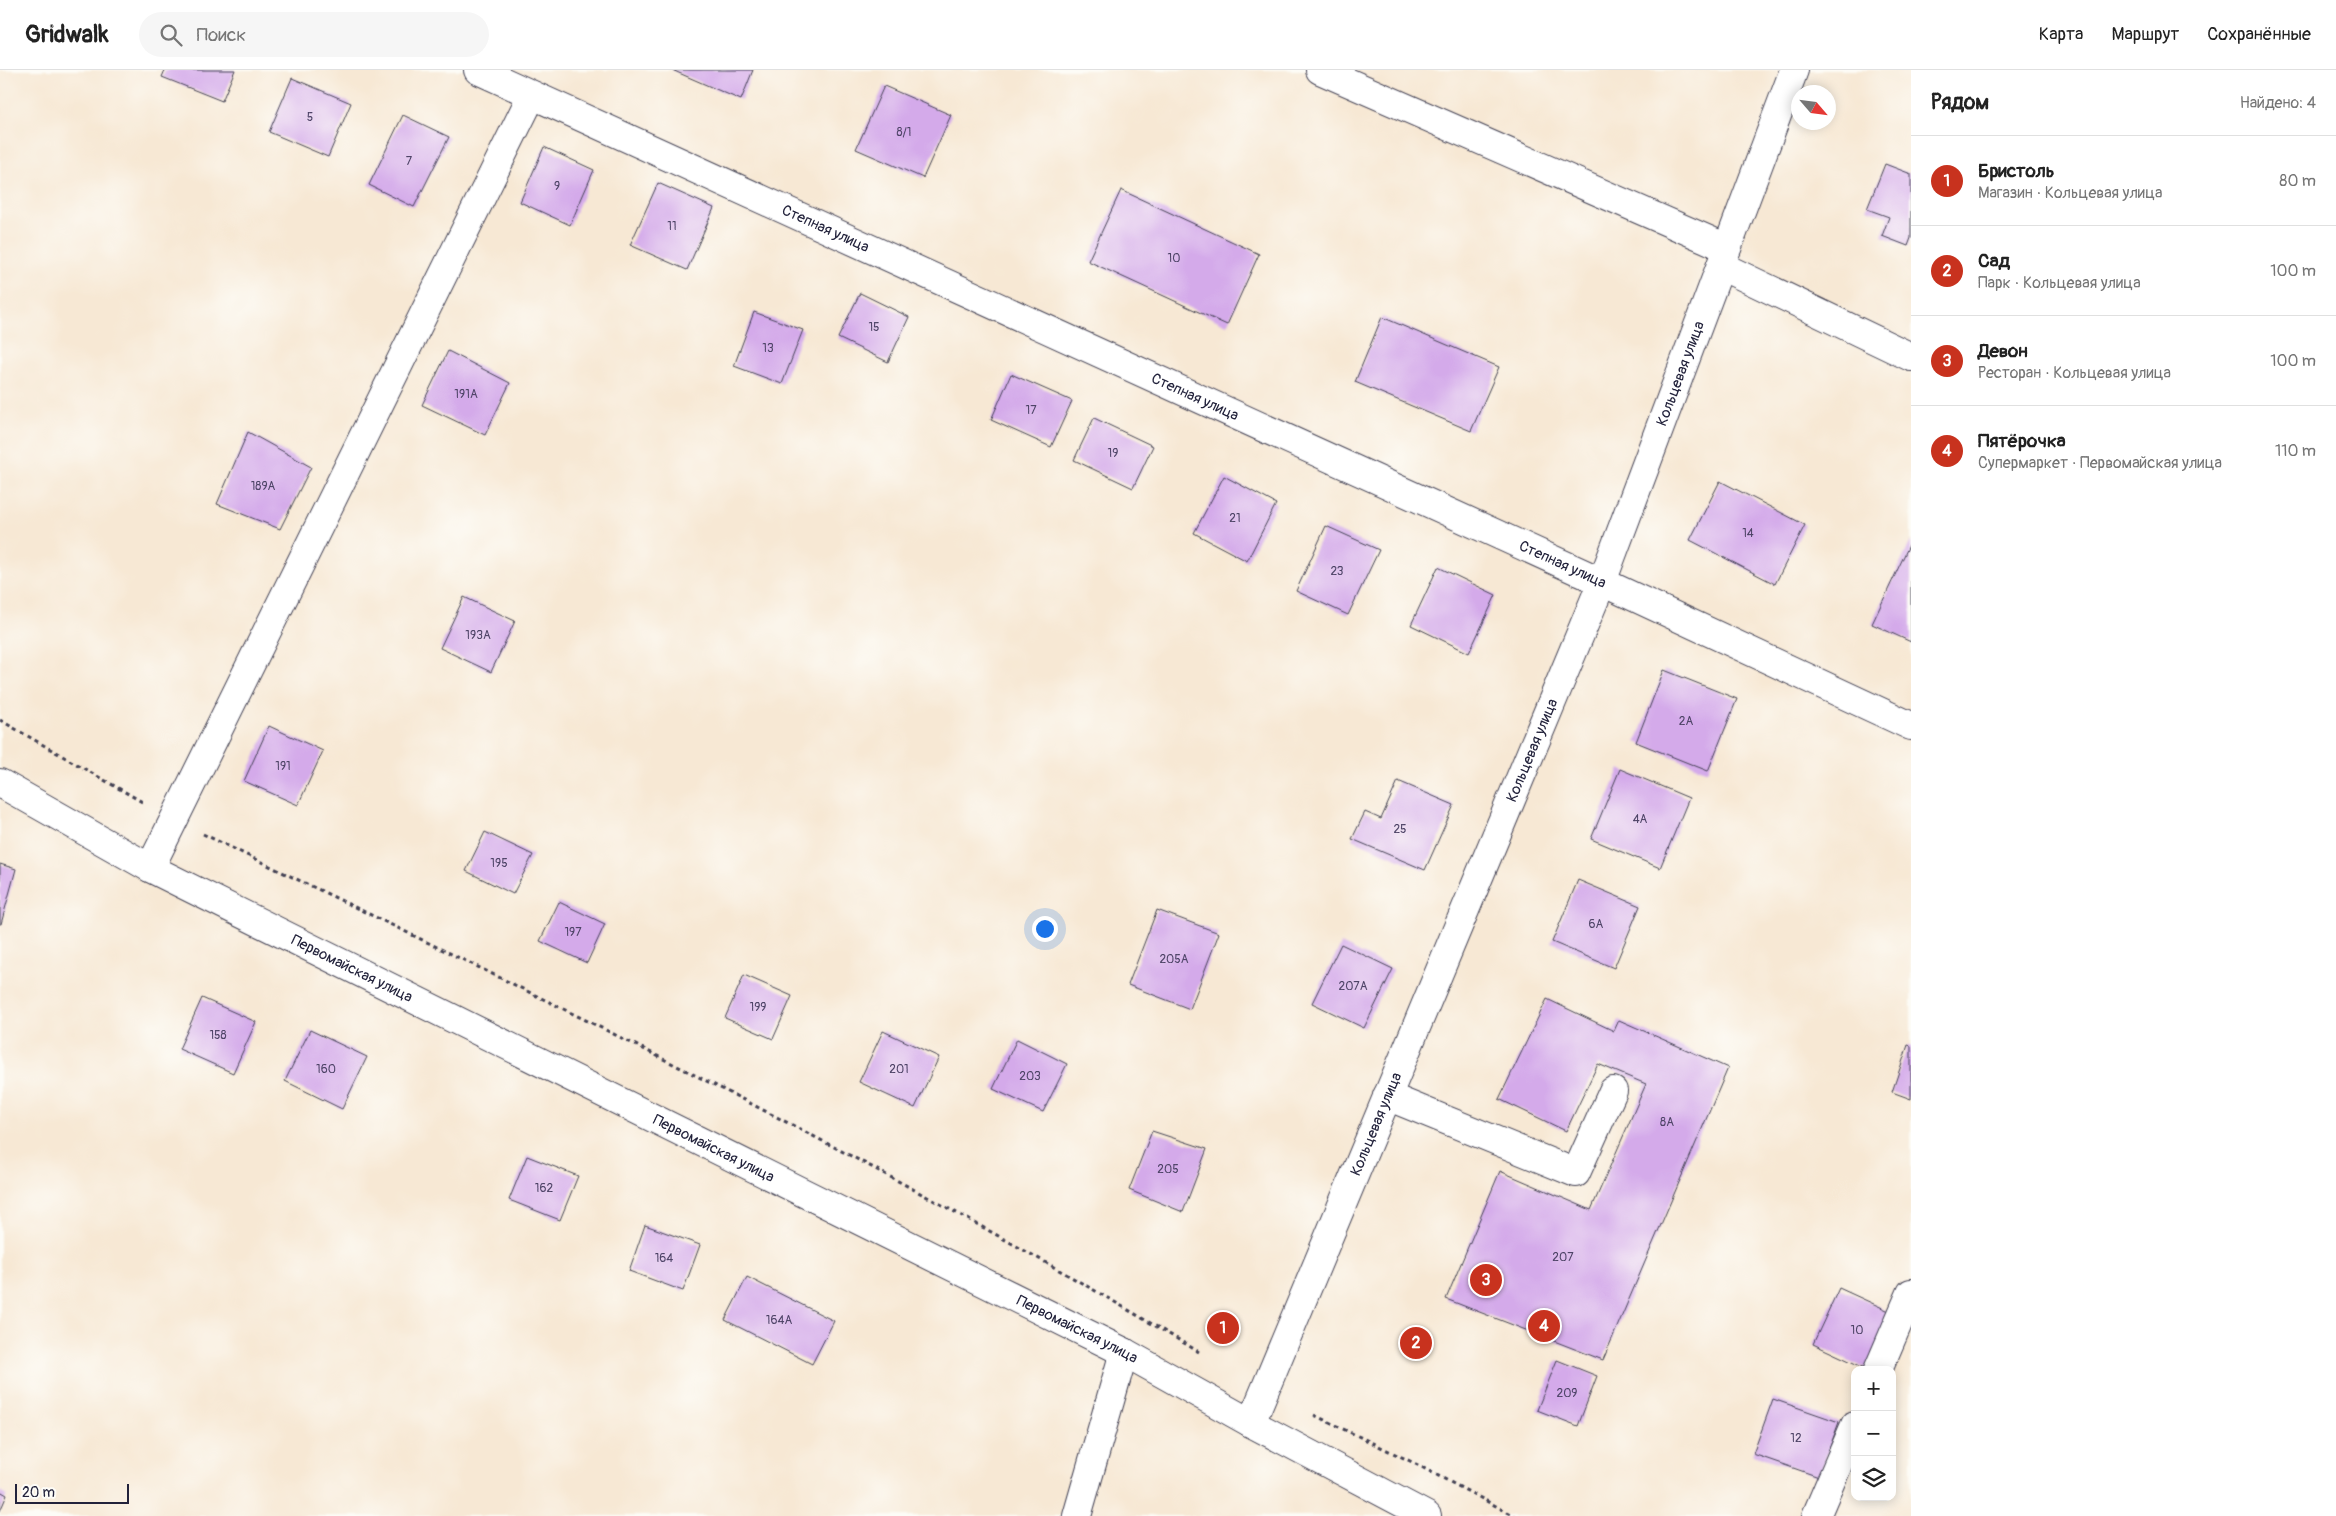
<!DOCTYPE html>
<html lang="ru">
<head>
<meta charset="utf-8">
<style>
  body { margin:0; font-family:Pangolin,sans-serif; background:#f6f6f6; color:#222 }
  .controls { position:absolute; right:15px; bottom:15px; display:grid; overflow:hidden; border-radius:10px; box-shadow:0 2px 12px #0003 }
  .controls button { width:45px; height:45px; display:grid; place-items:center; padding:0; border:0; border-bottom:1px solid #e0e0e0; background:#fff; color:#222; font:25px sans-serif }
  .compass { position:absolute; left:1791px; top:15px; width:45px; height:45px; border-radius:50%; background:#fff; box-shadow:0 2px 12px #0003; rotate:118deg }
  .scale { position:absolute; left:15px; bottom:12px; width:114px; box-sizing:border-box; padding-left:5px; border:2px solid #22223b; border-top:0; font-size:14px; line-height:18px; white-space:nowrap; color:#22223b; -webkit-text-stroke:4px #fdfcf7; paint-order:stroke }
  .you { position:absolute; left:1044px; top:858px; width:18px; height:18px; margin:-12px; border:4px solid #fff; border-radius:50%; background:#1a73e8; box-shadow:0 0 0 8px #1a73e833 }
  .badge { display:grid; place-items:center; width:32px; height:32px; border-radius:50%; background:#c8321e; color:#fff; font-size:16px; font-weight:700 }
  .pin { position:absolute; translate:-50% -50%; border:2px solid #fff; box-shadow:0 1px 5px #0006 }
  .list { margin:0; padding:0; list-style:none }
  h2 { display:flex; justify-content:space-between; align-items:center; height:65px; margin:0; padding:0 20px; font-size:21px }
  h2 small { font-size:16px; font-weight:400; color:#767676 }
  .list li { display:grid; grid-template-columns:32px 1fr auto; gap:15px; align-items:center; box-sizing:border-box; height:90px; padding:0 20px; border-top:1px solid #e0e0e0 }
  .list b { display:block; font-size:19px; white-space:nowrap }
  .list p { margin:0; font-size:16px; white-space:nowrap; color:#767676 }
  .list em { font-size:16px; font-style:normal; color:#767676 }
  .icon { flex:none; width:28px; height:28px; fill:none; stroke:currentColor; stroke-width:2; stroke-linecap:round; stroke-linejoin:round }
  .map { position:relative; flex:none; width:1911px; height:1446px; overflow:hidden }
  header { display:flex; align-items:center; gap:30px; box-sizing:border-box; height:70px; padding:0 25px; background:#fff; border-bottom:1px solid #e0e0e0 }
  header strong { font-size:24px }
  nav { display:flex; gap:28px; margin-inline-start:auto; font-size:18px }
  .search { width:350px; height:45px; background:#f6f6f6; display:flex; align-items:center; gap:12px; box-sizing:border-box; padding:0 18px; border-radius:28px; color:#767676; font-size:19px }
  main { display:flex }
  aside { flex:1; background:#fff }
  .map>svg:first-child { display:block }
</style>
</head>
<body>
<header>
<strong>Gridwalk</strong>
<div class="search"><svg class="icon" aria-label="search" viewBox="0 0 24 24"><circle cx="10" cy="10" r="6"/><path d="M15 15l6 6"/></svg>Поиск</div>
<nav><a>Карта</a><a>Маршрут</a><a>Сохранённые</a></nav>
</header>
<main>
<div class="map">
<svg width="1911" height="1446" viewBox="0 0 1911 1446">
  <rect width="100%" height="100%" fill="#fdfcf7"/>
  <filter id="ink" filterUnits="userSpaceOnUse"><feTurbulence type="fractalNoise" baseFrequency=".02" numOctaves="2"/><feDisplacementMap in="SourceGraphic" scale="10" xChannelSelector="R" yChannelSelector="G"/><feConvolveMatrix kernelMatrix="1 2 1 2 8 2 1 2 1" color-interpolation-filters="sRGB"/></filter>
  <filter id="wash" filterUnits="userSpaceOnUse"><feTurbulence type="fractalNoise" baseFrequency=".0096" numOctaves="4" result="noise"/><feDisplacementMap in="SourceGraphic" scale="20" xChannelSelector="R" yChannelSelector="G"/><feGaussianBlur stdDeviation="1.12" result="paint"/><feColorMatrix in="noise" values="0 0 0 0 0 0 0 0 0 0 0 0 0 0 0 0 0 1.4 0 .05"/><feComposite in="paint" operator="in"/></filter>
  <g filter="url(#wash)">
    <rect width="100%" height="100%" fill="#f7e8d4"/>
    <g id="blocks">
      <g fill="#d4aaea">
        <path d="M165,0H235L222,31L162,7Z"/>
        <path d="M672,0H753L741,30Z"/>
        <path d="M292,8L351,33L328,87L269,62Z"/>
        <path d="M884,16L951,45L923,108L856,79Z"/>
        <path d="M403,45L449,67L414,137L369,115Z"/>
        <path d="M544,77L594,100L570,155L520,132Z"/>
        <path d="M1885,94L1911,104V168L1908,176L1882,166L1889,147L1867,139Z"/>
        <path d="M658,113L714,138L687,200L630,175Z"/>
        <path d="M1121,120L1259,184L1227,255L1088,191Z"/>
        <path d="M860,223L909,247L888,292L838,268Z"/>
        <path d="M754,242L803,260L782,314L734,296Z"/>
        <path d="M1382,247L1499,297L1471,361L1355,312Z"/>
        <path d="M448,281L510,313L485,365L422,335Z"/>
        <path d="M1011,304L1072,331L1051,377L991,350Z"/>
        <path d="M1094,348L1153,376L1133,418L1074,390Z"/>
        <path d="M248,362L311,397L280,459L217,434Z"/>
        <path d="M1224,406L1276,434L1247,491L1194,463Z"/>
        <path d="M1720,411L1805,455L1775,514L1690,470Z"/>
        <path d="M1326,456L1379,480L1348,545L1296,521Z"/>
        <path d="M1911,471V572L1872,554Z"/>
        <path d="M1438,497L1496,525L1469,583L1411,555Z"/>
        <path d="M464,527L515,551L491,602L440,578Z"/>
        <path d="M1664,600L1737,629L1708,701L1636,672Z"/>
        <path d="M269,656L323,681L298,735L244,711Z"/>
        <path d="M1620,699L1689,728L1660,798L1591,769Z"/>
        <path d="M1398,711L1454,735L1425,800L1352,769L1365,742L1381,749Z"/>
        <path d="M485,762L533,785L513,824L466,801Z"/>
        <path d="M0,794L16,799L1,854H0Z"/>
        <path d="M1578,810L1640,836L1614,898L1552,872Z"/>
        <path d="M559,832L605,854L587,893L540,871Z"/>
        <path d="M1157,840L1219,863L1190,939L1128,915Z"/>
        <path d="M1341,874L1393,899L1364,958L1312,933Z"/>
        <path d="M744,905L792,926L773,969L725,948Z"/>
        <path d="M202,928L256,952L233,1003L179,979Z"/>
        <path d="M1547,929L1614,961L1619,950L1728,998L1603,1290L1446,1229L1500,1101L1591,1140L1646,1014L1598,994L1566,1061L1499,1029Z"/>
        <path d="M310,960L367,987L342,1039L285,1011Z"/>
        <path d="M883,961L939,987L915,1038L859,1012Z"/>
        <path d="M1017,969L1067,994L1043,1042L993,1019Z"/>
        <path d="M1908,975L1911,976V1029L1892,1022Z"/>
        <path d="M1152,1061L1207,1079L1183,1142L1129,1120Z"/>
        <path d="M527,1086L578,1106L560,1150L509,1130Z"/>
        <path d="M645,1155L700,1175L683,1221L629,1201Z"/>
        <path d="M747,1207L834,1251L812,1294L725,1250Z"/>
        <path d="M1839,1218L1900,1246L1869,1300L1813,1274Z"/>
        <path d="M1557,1290L1597,1306L1578,1356L1537,1340Z"/>
        <path d="M1773,1329L1839,1352L1819,1407L1753,1384Z"/>
        <path d="M0,1421L7,1425L0,1441Z"/>
      </g>
    </g>
  </g>
  <g filter="url(#ink)">
    <use href="#blocks" fill-opacity="0" stroke="#424052" stroke-width="1"/>
    <g fill="none" stroke-linecap="round" stroke-linejoin="round">
      <defs>
        <g id="minor">
          <path id="s1" d="M478,0L1602,512L1911,656"/>
          <path d="M1320,0L1727,178"/>
          <path d="M1721,196L1911,287"/>
          <path id="s2" d="M0,713L150,798L1124,1282L1251,1353L1427,1446"/>
          <path d="M150,798L532,25"/>
          <path d="M1387,1026L1576,1103L1613,1021"/>
          <path d="M1878,1300L1911,1223"/>
          <path id="s3" d="M1251,1353L1602,512L1794,0"/>
          <path d="M1077,1446L1124,1282"/>
          <path d="M1816,1446L1855,1355"/>
        </g>
      </defs>
      <use href="#minor" stroke="#424052" stroke-width="30"/>
      <g stroke="#424052" stroke-width="3" stroke-dasharray="4 4" stroke-linecap="butt">
        <path d="M0,650L144,733"/>
        <path d="M203,764C540,926 879,1089 1199,1282"/>
        <path d="M1314,1345L1410,1391L1515,1446"/>
      </g>
      <use href="#minor" stroke="#fff" stroke-width="28"/>
    </g>
  </g>
  <g text-anchor="middle" dominant-baseline="central" stroke-width="4" stroke-linejoin="round" paint-order="stroke">
    <g font-size="12" fill="#4e4467">
      <text x="310" y="47">5</text>
      <text x="904" y="62">8/1</text>
      <text x="409" y="91">7</text>
      <text x="557" y="116">9</text>
      <text x="672" y="156">11</text>
      <text x="1174" y="188">10</text>
      <text x="874" y="257">15</text>
      <text x="768" y="278">13</text>
      <text x="466" y="324">191А</text>
      <text x="1031" y="340">17</text>
      <text x="1113" y="383">19</text>
      <text x="263" y="416">189А</text>
      <text x="1235" y="448">21</text>
      <text x="1748" y="463">14</text>
      <text x="1337" y="501">23</text>
      <text x="478" y="565">193А</text>
      <text x="1686" y="651">2А</text>
      <text x="283" y="696">191</text>
      <text x="1640" y="749">4А</text>
      <text x="1400" y="759">25</text>
      <text x="499" y="793">195</text>
      <text x="1596" y="854">6А</text>
      <text x="573" y="862">197</text>
      <text x="1174" y="889">205А</text>
      <text x="1353" y="916">207А</text>
      <text x="758" y="937">199</text>
      <text x="218" y="965">158</text>
      <text x="326" y="999">160</text>
      <text x="899" y="999">201</text>
      <text x="1030" y="1006">203</text>
      <text x="1667" y="1052">8А</text>
      <text x="1168" y="1099">205</text>
      <text x="544" y="1118">162</text>
      <text x="1563" y="1187">207</text>
      <text x="664" y="1188">164</text>
      <text x="779" y="1250">164А</text>
      <text x="1857" y="1260">10</text>
      <text x="1567" y="1323">209</text>
      <text x="1796" y="1368">12</text>
    </g>
    <g font-size="15" fill="#22223b" stroke="#fdfcf7">
      <text stroke="none"><textPath href="#s1" startOffset="382">Степная улица</textPath></text>
      <text stroke="none"><textPath href="#s3" startOffset="1134">Кольцевая улица</textPath></text>
      <text stroke="none"><textPath href="#s1" startOffset="788">Степная улица</textPath></text>
      <text stroke="none"><textPath href="#s1" startOffset="1192">Степная улица</textPath></text>
      <text stroke="none"><textPath href="#s3" startOffset="729">Кольцевая улица</textPath></text>
      <text stroke="none"><textPath href="#s2" startOffset="398">Первомайская улица</textPath></text>
      <text stroke="none"><textPath href="#s3" startOffset="324">Кольцевая улица</textPath></text>
      <text stroke="none"><textPath href="#s2" startOffset="802">Первомайская улица</textPath></text>
      <text stroke="none"><textPath href="#s2" startOffset="1208">Первомайская улица</textPath></text>
    </g>
  </g>
</svg>
<div class="controls">
<button>+</button>
<button>−</button>
<button><svg class="icon" aria-label="layers" viewBox="0 0 24 24"><path d="M12 4l9 5-9 5-9-5zM3 14l9 5 9-5"/></svg></button>
</div>
<svg class="compass" viewBox="-18 -18 36 36"><path d="M0-13l5 13h-10z" fill="#e53935"/><path d="M0 13l5-13h-10z" fill="#767676"/></svg>
<div class="scale">20 m</div>
<div class="you"></div>
<div class="pin badge" style="left:1223px;top:1258px">1</div>
<div class="pin badge" style="left:1416px;top:1273px">2</div>
<div class="pin badge" style="left:1486px;top:1210px">3</div>
<div class="pin badge" style="left:1544px;top:1256px">4</div>
</div>
<aside>
<h2>Рядом<small>Найдено: 4</small></h2>
<ul class="list">
<li><span class="badge">1</span><div><b>Бристоль</b><p>Магазин · Кольцевая улица</p></div><em>80 m</em></li>
<li><span class="badge">2</span><div><b>Сад</b><p>Парк · Кольцевая улица</p></div><em>100 m</em></li>
<li><span class="badge">3</span><div><b>Девон</b><p>Ресторан · Кольцевая улица</p></div><em>100 m</em></li>
<li><span class="badge">4</span><div><b>Пятёрочка</b><p>Супермаркет · Первомайская улица</p></div><em>110 m</em></li>
</ul>
</aside>
</main>
</body>
</html>
